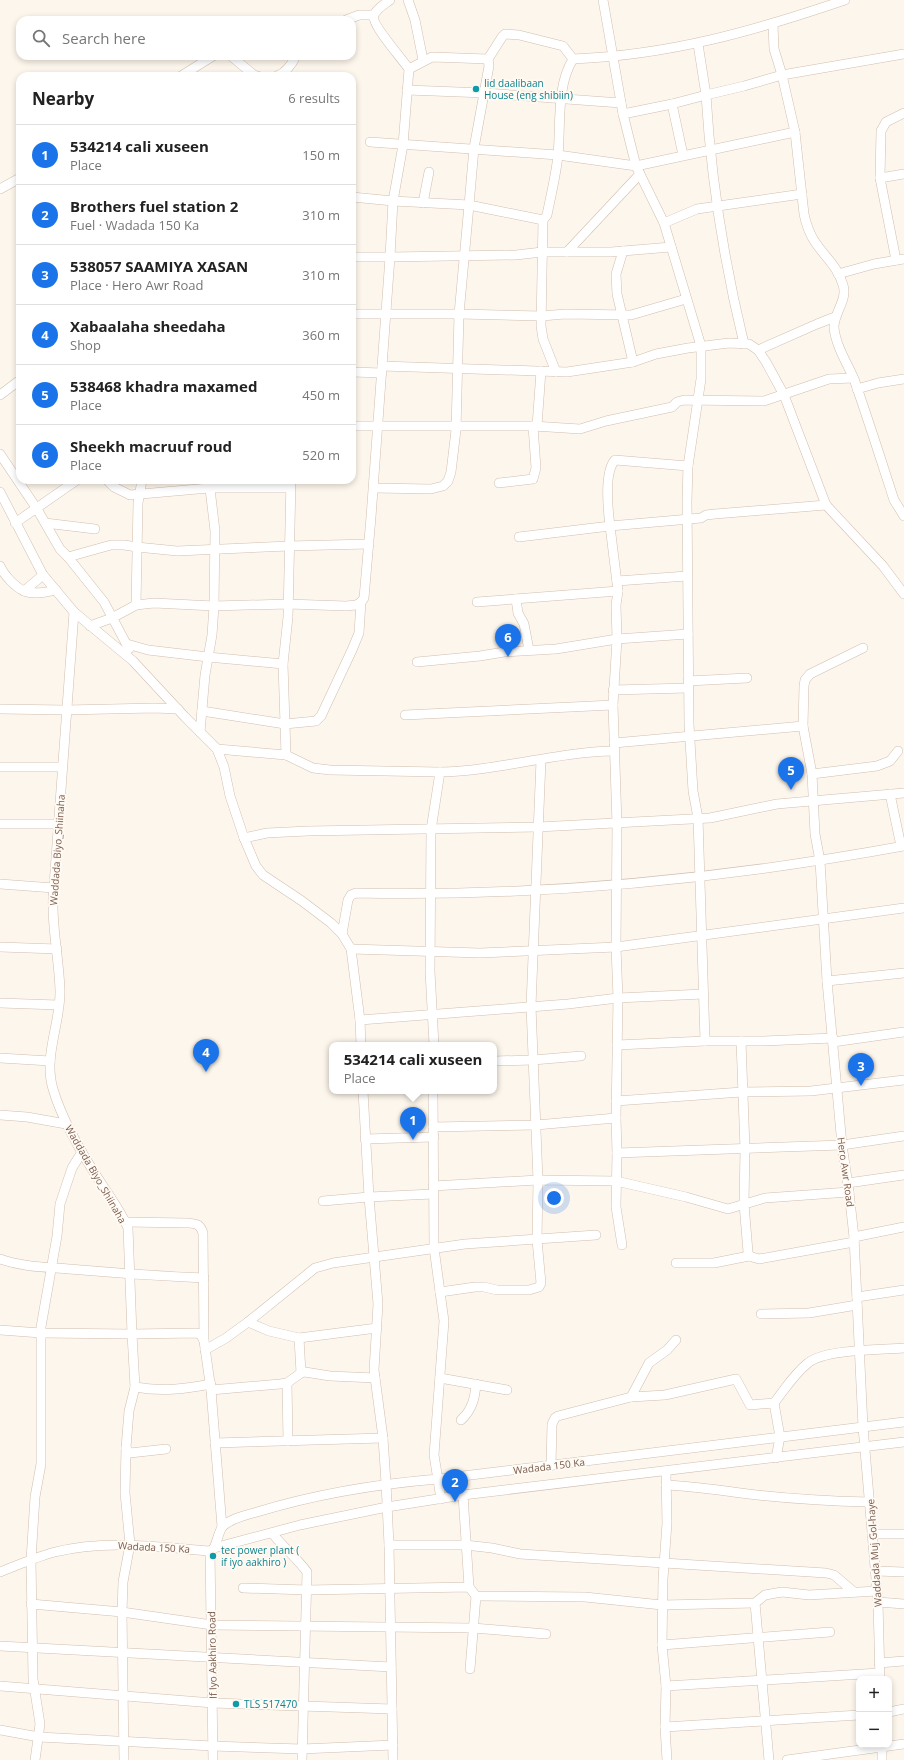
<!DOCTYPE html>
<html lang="en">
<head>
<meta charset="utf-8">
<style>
  body { margin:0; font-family:"Open Sans",sans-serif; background:#f6f6f6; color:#222 }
  .controls { position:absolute; right:12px; bottom:12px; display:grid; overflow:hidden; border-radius:8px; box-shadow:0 2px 6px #0003 }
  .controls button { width:36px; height:36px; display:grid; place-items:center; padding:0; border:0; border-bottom:1px solid #e0e0e0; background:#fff; color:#222; font:20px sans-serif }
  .you { position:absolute; left:554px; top:1198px; width:14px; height:14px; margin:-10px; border:3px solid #fff; border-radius:50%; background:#1a73e8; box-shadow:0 0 0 6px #1a73e833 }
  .badge { display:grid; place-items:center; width:26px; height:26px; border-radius:50%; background:#1a73e8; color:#fff; font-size:13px; font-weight:700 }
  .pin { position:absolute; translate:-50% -33px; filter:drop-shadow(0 1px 2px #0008) }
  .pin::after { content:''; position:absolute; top:21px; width:14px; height:12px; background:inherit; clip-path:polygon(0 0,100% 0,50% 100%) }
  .popup { position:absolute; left:329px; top:1042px; width:168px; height:52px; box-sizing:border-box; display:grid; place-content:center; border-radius:8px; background:#fff; filter:drop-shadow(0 1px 3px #0005); font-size:13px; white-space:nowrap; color:#767676 }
  .popup b { font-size:15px; color:#222 }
  .popup::after { content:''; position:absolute; left:50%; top:100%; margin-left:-8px; border:8px solid transparent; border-top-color:#fff }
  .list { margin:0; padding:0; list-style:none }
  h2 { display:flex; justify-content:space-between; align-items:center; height:52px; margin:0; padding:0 16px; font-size:17px }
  h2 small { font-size:13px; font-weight:400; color:#767676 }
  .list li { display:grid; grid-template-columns:26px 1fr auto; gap:12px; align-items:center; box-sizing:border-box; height:60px; padding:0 16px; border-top:1px solid #e0e0e0 }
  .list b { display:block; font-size:15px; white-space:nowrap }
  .list p { margin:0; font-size:13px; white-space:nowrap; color:#767676 }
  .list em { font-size:13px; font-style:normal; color:#767676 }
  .icon { flex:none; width:22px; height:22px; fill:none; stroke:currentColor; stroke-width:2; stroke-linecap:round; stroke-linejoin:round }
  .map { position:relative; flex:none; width:904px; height:1760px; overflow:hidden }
  .search { position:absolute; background:#fff; box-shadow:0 2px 6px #0003; left:16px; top:16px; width:340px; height:44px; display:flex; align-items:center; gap:10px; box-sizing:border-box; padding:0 14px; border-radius:12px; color:#767676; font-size:15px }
  .panel { position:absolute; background:#fff; box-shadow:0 2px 6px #0003; left:16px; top:72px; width:340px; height:412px; border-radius:12px }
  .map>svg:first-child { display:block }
</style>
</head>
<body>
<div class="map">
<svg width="904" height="1760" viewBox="0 0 904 1760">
  <rect width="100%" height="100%" fill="#fdf6ec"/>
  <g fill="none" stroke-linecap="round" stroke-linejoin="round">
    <defs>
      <g id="minor">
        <path d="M408,0L415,20L423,60"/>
        <path d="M603,0L623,114L636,166L664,223L701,346V379L688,466L687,501L689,724L693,791L698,818L705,1041H764L833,1038"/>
        <path d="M346,20L359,15H373"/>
        <path d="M773,24L774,49L782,75L795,132L804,214C806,224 809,233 815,242C825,257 838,267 843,285C848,300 833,314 834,328C836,346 847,363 854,379C868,419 881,460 894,500L904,516"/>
        <path d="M231,56L254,75L258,76"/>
        <path d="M409,69L432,57L488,59"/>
        <path d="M181,76L213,56"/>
        <path d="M277,76C285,73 292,64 296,56"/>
        <path d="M407,90L485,93L621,103"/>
        <path d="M672,104L683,155"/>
        <path d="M623,114L672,104L706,95L698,44"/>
        <path d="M370,142L558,155L636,166L795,132"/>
        <path d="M880,178L904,174"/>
        <path d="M0,189L20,178"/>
        <path d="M352,197L393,201L469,205L543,220"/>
        <path d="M423,203L429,172"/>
        <path d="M664,223L697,209L802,194"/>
        <path d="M623,251L616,274L617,294L633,362"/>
        <path d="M567,252L640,174"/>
        <path d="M352,257H390L393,201L403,145L409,69C403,60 370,23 374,15C377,8 385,4 390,0"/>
        <path d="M896,260L880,178L881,131L886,122L904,113"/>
        <path d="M838,274L874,264L904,259"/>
        <path d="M352,314H459L542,316L565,314L631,315L686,299"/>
        <path d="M744,344C724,262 711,179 706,95L744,86L782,75L904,54"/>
        <path d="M758,350L817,324L835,317"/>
        <path d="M382,366L567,372L633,362L656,354L688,348L729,343L749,344L758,350L766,362L784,395L826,505L883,566L904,594"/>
        <path d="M352,372L382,373"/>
        <path d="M556,372L543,339L541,326L543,220L547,215C551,195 556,175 558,155C561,124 556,87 573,59"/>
        <path d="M857,389L878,383L904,379"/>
        <path d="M0,395L20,380"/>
        <path d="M352,426H533L580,429L606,421L672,407L677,402L684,400L764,401L829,379L853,378"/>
        <path d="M537,426L541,371"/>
        <path d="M0,454L37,509L60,549L68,557L104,602L129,649"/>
        <path d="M107,480L114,487L130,495L209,488H290"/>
        <path d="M499,483L533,479L536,468L533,426"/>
        <path d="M374,488L431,489L443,486L448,481L451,472L456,430L459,314L469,205L474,148L489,66L488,59L502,37L505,34L519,35L563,46L573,59C670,55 754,31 845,0"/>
        <path d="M0,492L43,575L74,612L133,661L185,717L217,749L224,767L230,796L244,838L256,866L263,875L302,901L331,923L342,934L351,949L360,1020L361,1045"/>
        <path d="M15,523L77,480"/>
        <path d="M45,523L95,529"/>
        <path d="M519,537L610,526C608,510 604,472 615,460L688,466"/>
        <path d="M68,557L111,545H124L137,547L177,551L289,546L369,544"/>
        <path d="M0,566C4,575 15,587 24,591C34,595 47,592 56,590"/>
        <path d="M617,581L687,576"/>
        <path d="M24,591L43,575"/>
        <path d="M516,599L518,613L524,624L529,650"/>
        <path d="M361,602L359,633L352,650L321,716L316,721L285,724L286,755L313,768L330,770L440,772"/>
        <path d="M477,602L618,591"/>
        <path d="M136,605L138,503L142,480"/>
        <path d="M74,612L53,899C52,929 59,959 60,990C61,1022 43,1056 53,1089C63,1123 83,1156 103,1186C112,1200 121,1212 128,1228L132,1334L197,1333L201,1335L204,1341L211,1390L222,1527"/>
        <path d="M90,626L112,618L136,605L154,603L214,606L288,604L346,606L356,605L361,602L364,598L371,517L390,257L516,255L542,252H611L671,247"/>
        <path d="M127,644L148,650L208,657L283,664L288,617L291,480"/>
        <path d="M863,648L810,674L805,680L804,686L803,726L812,774L815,834L820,861L827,981L842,1145L849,1192L854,1237L863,1427L878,1602L880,1679"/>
        <path d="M417,662L480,656L504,652L556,649L617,639L688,634"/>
        <path d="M688,681L747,678"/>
        <path d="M613,690L688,688"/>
        <path d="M0,709L66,710L154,708L178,709"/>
        <path d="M202,711L285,724L283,664"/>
        <path d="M405,715L613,705"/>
        <path d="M200,732L205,675L212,635L214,606L215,531L209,480"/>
        <path d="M614,743L803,726"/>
        <path d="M217,749L286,755"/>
        <path d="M0,767H62"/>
        <path d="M812,774L877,766L890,761L898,751"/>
        <path d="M890,794L901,846"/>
        <path d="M0,824H59"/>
        <path d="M244,838L267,833L308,831L538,827L710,818L777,804L904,793"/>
        <path d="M0,884L54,888"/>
        <path d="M342,934L348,900L351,895L356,893C539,897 724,879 904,846"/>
        <path d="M0,947L57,949"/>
        <path d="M351,949L480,953L616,947L904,908"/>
        <path d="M827,981L904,973"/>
        <path d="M0,1003L58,1005"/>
        <path d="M360,1020L568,1004L618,998L703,994"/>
        <path d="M741,1041L745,1149L744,1203"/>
        <path d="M833,1042L904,1032"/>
        <path d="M434,1045L430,971L431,830L440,772C498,771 555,752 614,751"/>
        <path d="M617,1045L705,1041"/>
        <path d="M0,1058L50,1061"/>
        <path d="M494,1061L533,1060L581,1056"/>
        <path d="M363,1091L369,1197L378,1304L374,1370L383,1438L386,1483L389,1545L393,1760"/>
        <path d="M433,1091L434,1248L444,1321L434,1455L441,1499"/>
        <path d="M616,1101L742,1092L811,1091L904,1080"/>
        <path d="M0,1115L27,1117L66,1124"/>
        <path d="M433,1127L536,1125L616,1118"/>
        <path d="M365,1139L434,1137"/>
        <path d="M617,1153L842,1145L904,1136"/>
        <path d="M848,1183L904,1175"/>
        <path d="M433,1186L538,1180L616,1181L686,1197L728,1209L765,1198L849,1192"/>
        <path d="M323,1201L369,1197L433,1194"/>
        <path d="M744,1204L748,1252L749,1256"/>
        <path d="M125,1222L188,1223C197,1224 200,1224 203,1233L204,1341"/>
        <path d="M854,1237L904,1227"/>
        <path d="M622,1245L616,1207L617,1153L616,1118L618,998L616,947L617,824L613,705L617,639L616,605L618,591L610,526L701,518L706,515L715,514L826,505"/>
        <path d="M0,1259C23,1267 45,1267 69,1269C114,1273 159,1276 204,1278"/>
        <path d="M676,1263H714L749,1256L759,1259L854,1242"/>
        <path d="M440,1292L475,1287H484L497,1290H529L539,1287L541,1283L537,1240L538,1180L531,1006L541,760"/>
        <path d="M857,1297L904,1290"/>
        <path d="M761,1314L809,1313L857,1305"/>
        <path d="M248,1322L269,1331L299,1338L377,1328"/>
        <path d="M0,1330L41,1333L132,1334L135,1387C162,1392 184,1389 211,1384"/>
        <path d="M299,1338L301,1373"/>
        <path d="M205,1350L226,1338L248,1322L315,1268L333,1263L465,1244L596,1235"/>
        <path d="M440,1378L507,1390"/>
        <path d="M287,1383L288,1441"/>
        <path d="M135,1387L129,1411L126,1448L130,1453L166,1449"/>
        <path d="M211,1390L280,1384L287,1383L301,1373L305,1372L330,1376L375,1378"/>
        <path d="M631,1397L649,1363L667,1350L676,1340"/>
        <path d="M461,1420C472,1410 475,1398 476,1384"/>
        <path d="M215,1443L383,1438"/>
        <path d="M776,1458L780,1437L774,1403C785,1389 794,1374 808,1363C825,1349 881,1350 904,1348"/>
        <path d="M551,1466L552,1424L555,1418L558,1416L631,1397L665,1395L736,1379L750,1405L774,1403"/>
        <path d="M666,1472L667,1523L663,1579L662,1645L666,1686L665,1727L667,1760"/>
        <path d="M666,1485C689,1486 710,1489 733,1492C778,1498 824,1501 870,1502"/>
        <path d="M463,1495L469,1587"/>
        <path d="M272,1533C283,1547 297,1558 307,1572L302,1760"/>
        <path d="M872,1534H904"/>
        <path d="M389,1545H465L492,1548L520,1554L826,1573L834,1575L854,1592"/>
        <path d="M214,1548C217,1542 219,1530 223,1526C232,1518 246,1515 257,1512C316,1494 377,1484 438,1479L904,1422"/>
        <path d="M210,1551L213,1760"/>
        <path d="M876,1571L904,1572"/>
        <path d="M0,1572C18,1565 36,1557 55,1552C106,1539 159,1547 210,1551L214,1548L300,1525L387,1507L463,1495L904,1442"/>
        <path d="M243,1588L307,1590L469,1587L476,1596L585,1597L662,1605L755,1603L765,1595L782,1592L809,1595L877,1591"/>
        <path d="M878,1602L904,1604"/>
        <path d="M755,1603L769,1760"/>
        <path d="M31,1604L122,1612L212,1625L473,1628L546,1634"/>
        <path d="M662,1645L830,1632"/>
        <path d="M0,1646L391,1667"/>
        <path d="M879,1663L904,1661"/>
        <path d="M470,1669L476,1596"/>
        <path d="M0,1686L213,1703L392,1709"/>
        <path d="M666,1686L879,1673"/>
        <path d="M889,1712L904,1709"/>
        <path d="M665,1727L859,1715"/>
        <path d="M0,1730L39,1737L213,1746L302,1749L393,1745"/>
        <path d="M882,1745V1760"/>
        <path d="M35,1760L40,1724L33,1679L31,1560L35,1497L41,1464V1327L57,1236L60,1204L72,1168L82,1152"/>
        <path d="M124,1760L122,1612L123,1582L130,1544L125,1493L126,1448"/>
        <path d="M787,1760L904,1744"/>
      </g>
    </defs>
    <use href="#minor" stroke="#d1beb0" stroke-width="10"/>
    <use href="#minor" stroke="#fff" stroke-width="9"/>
  </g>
  <g fill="#0f9aa8" stroke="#fffaf3" stroke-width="1.5">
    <circle cx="476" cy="89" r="4"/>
    <circle cx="213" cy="1556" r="4"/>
    <circle cx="236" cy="1704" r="4"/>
  </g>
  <g text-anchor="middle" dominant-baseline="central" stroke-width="3.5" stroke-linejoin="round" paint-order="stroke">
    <g font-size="10" fill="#0d838f" stroke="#fffaf3" text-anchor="start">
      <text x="484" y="83">Iid daalibaan<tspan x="484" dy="12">House (eng shibiin)</tspan></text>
      <text x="221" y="1550">tec power plant (<tspan x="221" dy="12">if iyo aakhiro )</tspan></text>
      <text x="244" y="1704">TLS 517470</text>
    </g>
    <g font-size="10" fill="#7a5c4d" stroke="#fffaf3">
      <text transform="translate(57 850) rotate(-86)">Waddada Biyo_Shiinaha</text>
      <text transform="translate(846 1172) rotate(82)">Hero Awr Road</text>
      <text transform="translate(96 1174) rotate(60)">Waddada Biyo_Shiinaha</text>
      <text transform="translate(549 1466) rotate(-7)">Wadada 150 Ka</text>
      <text transform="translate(154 1547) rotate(3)">Wadada 150 Ka</text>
      <text transform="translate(874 1553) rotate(-94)">Waddada Muj Gol-haye</text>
      <text transform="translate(212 1655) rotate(-91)">If Iyo Aakhiro Road</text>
    </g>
  </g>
</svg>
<div class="controls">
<button>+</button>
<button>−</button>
</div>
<div class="you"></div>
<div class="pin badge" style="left:413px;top:1140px">1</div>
<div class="popup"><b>534214 cali xuseen</b>Place</div>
<div class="pin badge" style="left:455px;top:1502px">2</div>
<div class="pin badge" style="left:861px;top:1086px">3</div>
<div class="pin badge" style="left:206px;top:1072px">4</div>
<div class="pin badge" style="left:791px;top:790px">5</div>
<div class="pin badge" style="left:508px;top:657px">6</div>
<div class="search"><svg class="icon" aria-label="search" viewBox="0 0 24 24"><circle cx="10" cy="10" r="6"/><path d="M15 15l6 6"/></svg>Search here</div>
<section class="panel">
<h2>Nearby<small>6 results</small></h2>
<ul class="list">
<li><span class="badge">1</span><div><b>534214 cali xuseen</b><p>Place</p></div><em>150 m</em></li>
<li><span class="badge">2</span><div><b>Brothers fuel station 2</b><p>Fuel · Wadada 150 Ka</p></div><em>310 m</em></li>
<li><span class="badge">3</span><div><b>538057 SAAMIYA XASAN</b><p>Place · Hero Awr Road</p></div><em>310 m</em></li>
<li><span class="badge">4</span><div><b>Xabaalaha sheedaha</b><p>Shop</p></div><em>360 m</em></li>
<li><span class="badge">5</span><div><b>538468 khadra maxamed</b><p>Place</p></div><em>450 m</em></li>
<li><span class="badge">6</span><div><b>Sheekh macruuf roud</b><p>Place</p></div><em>520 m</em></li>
</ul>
</section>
</div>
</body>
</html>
